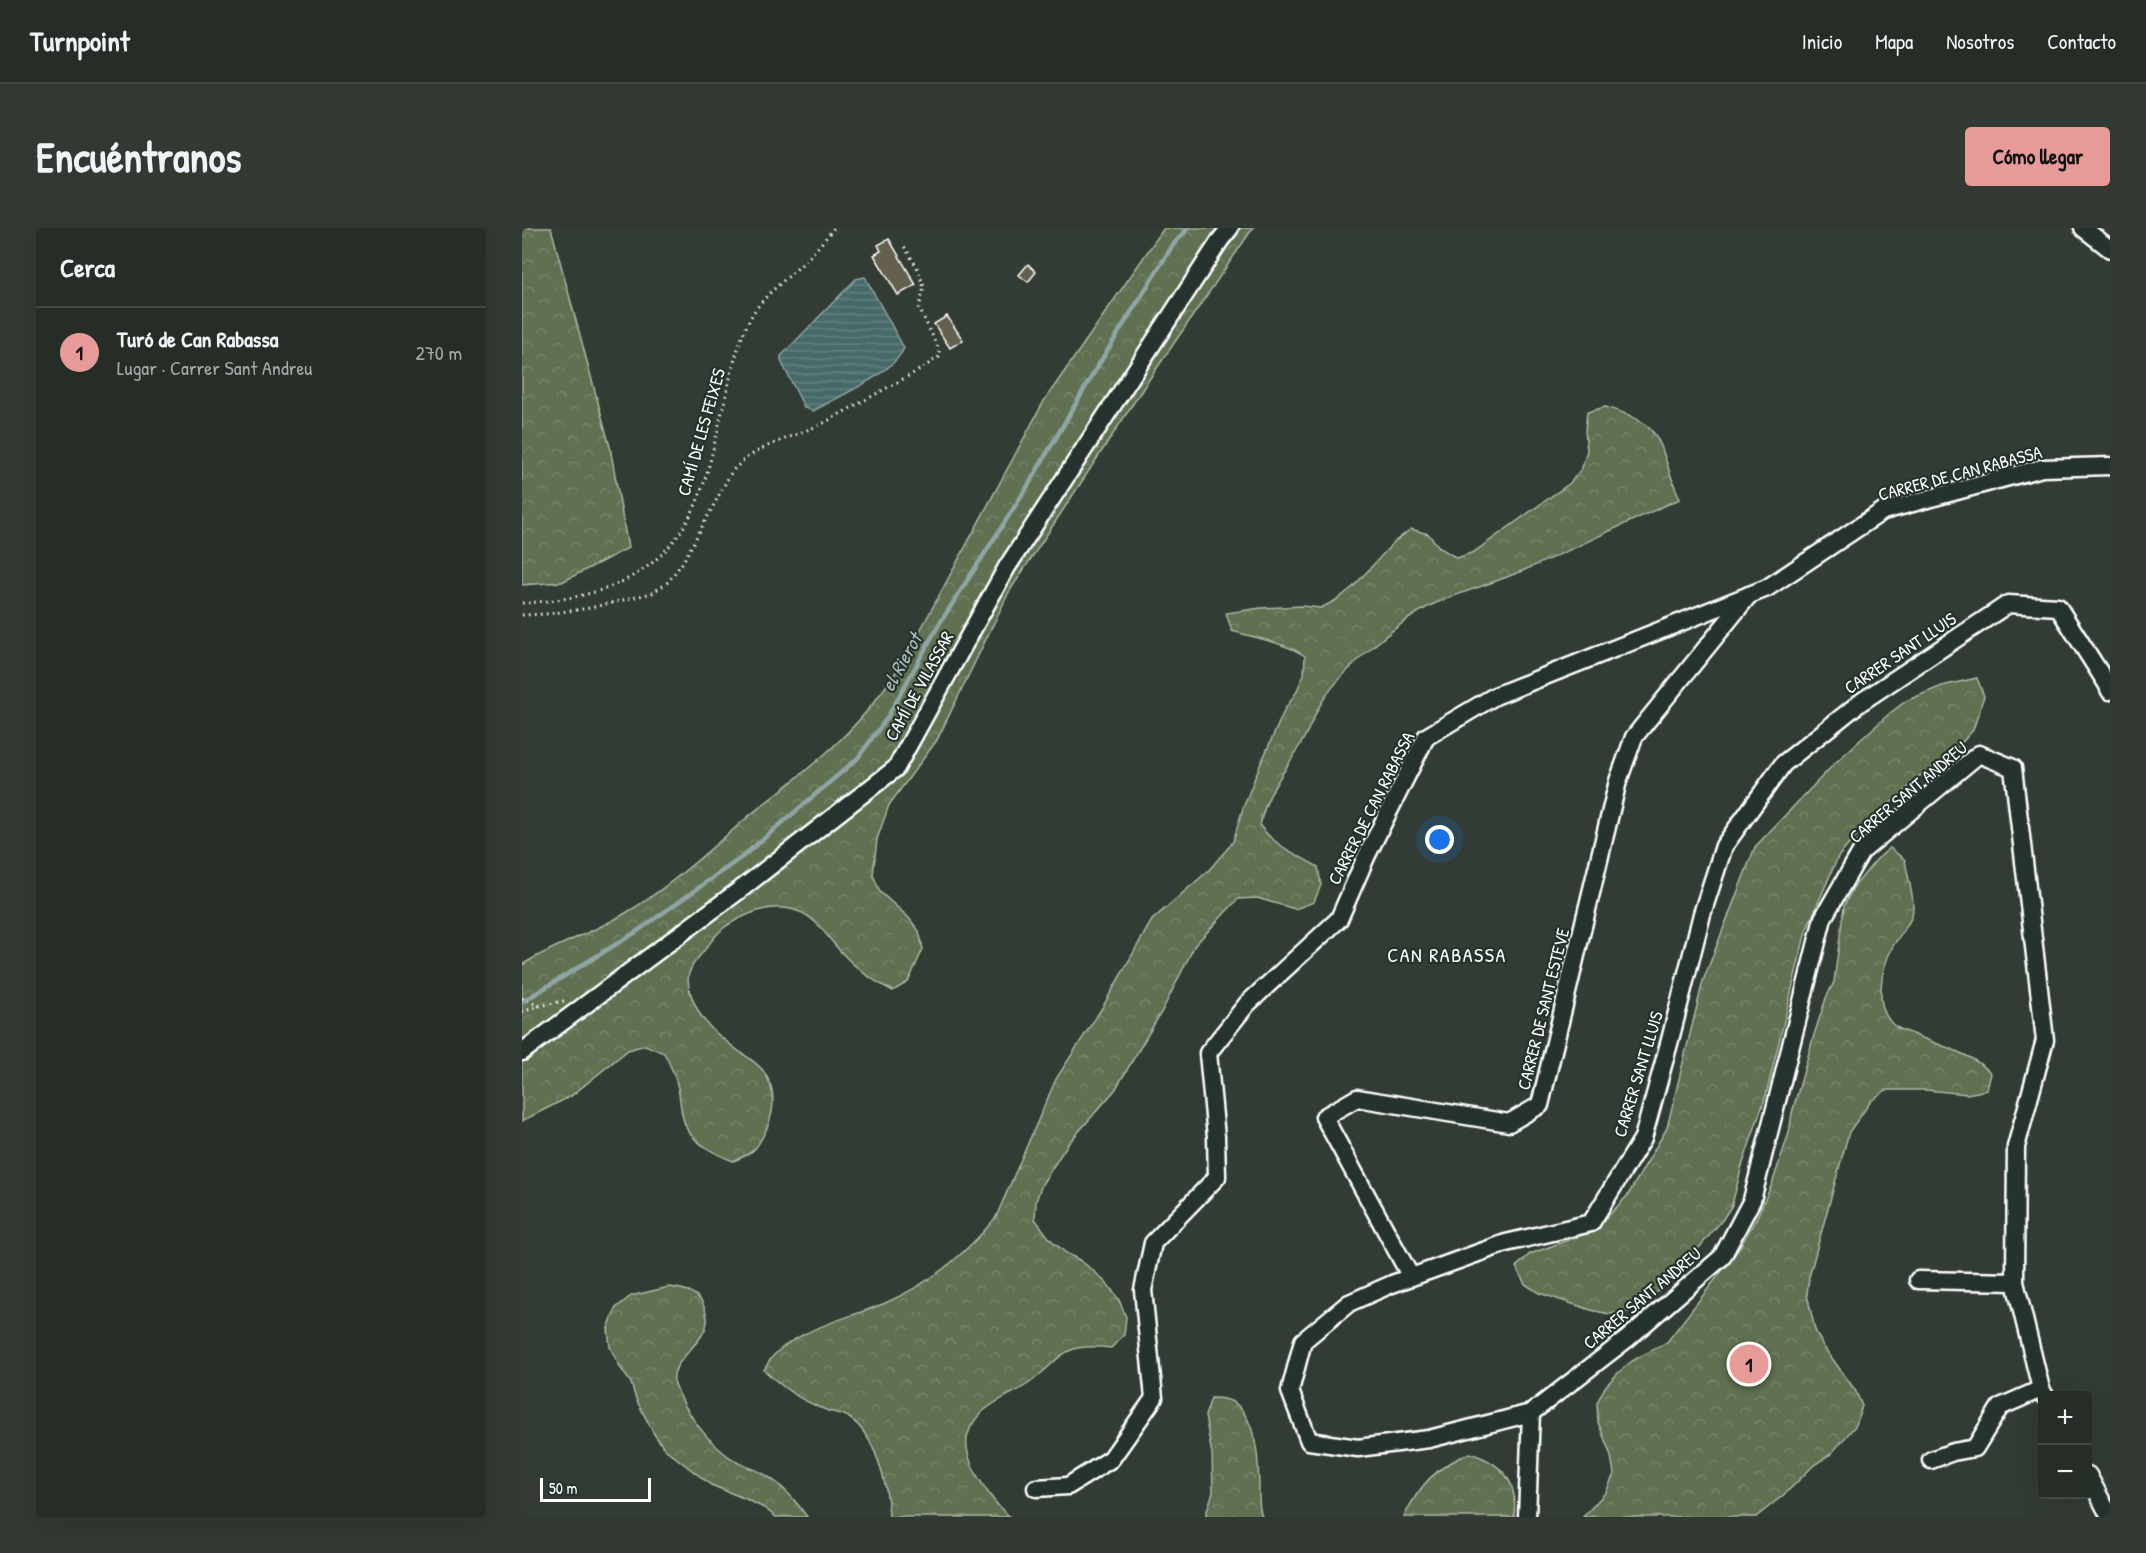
<!DOCTYPE html>
<html lang="es">
<head>
<meta charset="utf-8">
<style>
  body { margin:0; font-family:"Patrick Hand",sans-serif; background:#323933; color:#f1f3f6 }
  .controls { position:absolute; right:18px; bottom:18px; display:grid; overflow:hidden; border-radius:6px; box-shadow:0 6px 24px #0002 }
  .controls button { width:54px; height:54px; display:grid; place-items:center; padding:0; border:0; border-bottom:2px solid #424944; background:#262d27; color:#f1f3f6; font:30px sans-serif }
  .scale { position:absolute; left:18px; bottom:15px; width:111px; box-sizing:border-box; padding-left:6px; border:3px solid #fff; border-top:0; font-size:16px; line-height:21px; white-space:nowrap; color:#fff; -webkit-text-stroke:4px #26332d; paint-order:stroke }
  .you { position:absolute; left:918px; top:612px; width:21px; height:21px; margin:-15px; border:4px solid #fff; border-radius:50%; background:#1a73e8; box-shadow:0 0 0 9px #1a73e833 }
  .badge { display:grid; place-items:center; width:39px; height:39px; border-radius:50%; background:#e69b98; color:#111; font-size:20px; font-weight:700 }
  .pin { position:absolute; translate:-50% -50%; border:3px solid #fff; box-shadow:0 2px 6px #0006 }
  .list { margin:0; padding:0; list-style:none }
  h2 { display:flex; justify-content:space-between; align-items:center; height:78px; margin:0; padding:0 24px; font-size:26px }
  h2 small { font-size:20px; font-weight:400; color:#a4a8a7 }
  .list li { display:grid; grid-template-columns:39px 1fr auto; gap:18px; align-items:center; box-sizing:border-box; height:90px; padding:0 24px; border-top:2px solid #424944 }
  .list b { display:block; font-size:22px; white-space:nowrap }
  .list p { margin:0; font-size:20px; white-space:nowrap; color:#a4a8a7 }
  .list em { font-size:20px; font-style:normal; color:#a4a8a7 }
  .map { position:relative; flex:none; width:1588px; height:1289px; overflow:hidden; border-radius:6px }
  header { display:flex; align-items:center; gap:36px; box-sizing:border-box; height:84px; padding:0 30px; background:#262d27; border-bottom:2px solid #424944 }
  header strong { font-size:28px }
  nav { display:flex; gap:33px; margin-inline-start:auto; font-size:21px }
  .intro { display:flex; align-items:center; justify-content:space-between; box-sizing:border-box; height:144px; padding:0 36px }
  h1 { margin:0; font-size:42px }
  .button { padding:15px 27px; border-radius:6px; background:#e69b98; color:#111; font-size:21px; font-weight:700 }
  main { display:flex; gap:36px; padding:0 36px }
  aside { flex:1; background:#262d27; border-radius:6px; box-shadow:0 6px 24px #0002 }
  .map>svg:first-child { display:block }
</style>
</head>
<body>
<header>
<strong>Turnpoint</strong>
<nav><a>Inicio</a><a>Mapa</a><a>Nosotros</a><a>Contacto</a></nav>
</header>
<div class="intro"><h1>Encuéntranos</h1><a class="button">Cómo llegar</a></div>
<main>
<aside>
<h2>Cerca<small></small></h2>
<ul class="list">
<li><span class="badge">1</span><div><b>Turó de Can Rabassa</b><p>Lugar · Carrer Sant Andreu</p></div><em>270 m</em></li>
</ul>
</aside>
<div class="map">
<svg width="1588" height="1289" viewBox="0 0 1588 1289">
  <defs>
    <pattern id="forest-crowns" width="20" height="18" patternUnits="userSpaceOnUse" patternTransform="scale(1.5)"><rect width="20" height="18" fill="#606f51"/><path d="M2 6a3 3 0 1 1 6 0M12 15a3 3 0 1 1 6 0" fill="none" stroke="#78856b"/></pattern>
    <pattern id="water-rules" width="6" height="5" patternUnits="userSpaceOnUse" patternTransform="scale(1.5)"><rect width="6" height="5" fill="#466b69"/><path d="M0 2.5h6" fill="none" stroke="#628180"/></pattern>
  </defs>
  <rect width="100%" height="100%" fill="#333c34"/>
  <filter id="ink" filterUnits="userSpaceOnUse"><feTurbulence type="fractalNoise" baseFrequency=".0167" numOctaves="2"/><feDisplacementMap in="SourceGraphic" scale="12" xChannelSelector="R" yChannelSelector="G"/><feConvolveMatrix kernelMatrix="1 2 1 2 8 2 1 2 1" color-interpolation-filters="sRGB"/></filter>
  <g filter="url(#ink)">
    <g fill="url(#forest-crowns)" stroke="#b0b7a8" stroke-width="1.5">
      <path d="M0,0H29L88,219L106,320L40,354L0,357Z"/>
      <path d="M642,0H731L624,156L487,364L415,512L367,577L355,611L351,647L358,664L386,689L397,703L401,721L386,754L371,763C351,753 334,741 320,725C307,712 296,691 278,684C254,674 230,683 209,695C197,701 189,714 181,724C176,730 170,736 168,743C161,757 176,786 186,797C194,806 205,814 214,821C223,828 235,834 242,844C254,862 253,881 245,900C235,921 232,925 211,933C194,926 175,917 165,901C158,888 159,873 156,860C153,847 148,836 142,825L123,817L106,822L49,868L0,893V737C32,716 70,706 102,686C145,661 183,626 221,593C253,566 289,541 319,511C345,486 367,456 386,425L522,173Z"/>
      <path d="M1083,179C1149,197 1134,219 1158,271C1104,294 1053,321 1000,343C972,355 942,363 914,375C880,390 828,436 806,465C793,481 789,500 778,517C761,547 744,564 738,598C754,619 775,626 796,639L799,657L792,674L773,681L735,670L716,671L673,717L640,783L593,862L545,917L520,956L514,973L513,991L528,1011L544,1025L559,1033L575,1046L587,1058L597,1072L604,1089L602,1107L589,1120C540,1114 542,1128 509,1154C493,1166 473,1171 458,1186C450,1195 443,1207 445,1219C447,1241 471,1275 488,1289H367C366,1258 354,1206 326,1189C320,1185 311,1185 304,1182C278,1172 262,1161 242,1142C245,1137 248,1131 252,1127C277,1101 329,1089 361,1076C406,1057 444,1026 474,989L534,851L580,780L630,692L687,642L711,614L721,580L736,542L763,481L774,465L782,446L783,428C764,415 734,410 710,403L704,385L739,380L780,378L799,380L816,371L831,359L872,314L889,301L906,306L918,320L935,330L952,324L1048,255L1060,240L1065,222L1063,203L1065,184Z"/>
      <path d="M1455,450L1462,468L1451,502L1426,530L1396,549L1382,564L1352,588L1316,629L1284,703L1244,867L1219,941L1210,977L1201,991L1176,1021L1135,1064L1106,1084L1087,1086L1069,1082L1017,1065L1003,1056L994,1039L1008,1026L1073,1002L1106,967L1145,900L1181,753L1233,619L1313,535L1368,485L1384,473L1403,465L1420,458Z"/>
      <path d="M1368,620L1383,632C1385,647 1394,674 1390,687C1387,698 1377,708 1371,718C1359,741 1350,781 1374,799C1379,802 1386,804 1391,806C1419,819 1446,823 1469,845L1465,862L1445,866L1404,862H1364L1349,873L1327,904L1287,1049L1285,1066L1293,1102L1301,1118L1333,1162L1340,1178L1334,1197L1309,1226L1292,1237L1264,1265L1234,1289H1061L1084,1264L1092,1246L1089,1228L1076,1194L1075,1175L1083,1159L1097,1144L1110,1133L1145,1114L1216,1022L1234,991L1250,956L1267,905L1270,885L1292,807L1304,770L1312,754L1322,678L1331,660L1354,632Z"/>
      <path d="M147,1059C163,1061 178,1064 183,1081C184,1085 186,1090 185,1094C183,1116 144,1135 153,1156C164,1186 187,1217 215,1234C221,1238 229,1240 236,1243C257,1253 272,1270 285,1289H254L242,1280L224,1271L189,1257L143,1221L132,1206L114,1171L109,1155L98,1139L88,1119L86,1100L94,1080L109,1068Z"/>
      <path d="M689,1170C708,1170 717,1174 726,1192C736,1213 736,1234 737,1256C737,1267 736,1279 740,1289H683L691,1264L690,1226L683,1188Z"/>
      <path d="M948,1225C982,1236 996,1254 992,1289H882C898,1256 914,1239 948,1225Z"/>
    </g>
    <path fill="url(#water-rules)" stroke="#90a6a5" stroke-width="1.5" d="M343,49L382,120C370,147 317,168 291,183L282,179L259,133V128L334,51Z"/>
    <g fill="none" stroke-linecap="round" stroke-linejoin="round">
      <path stroke="#90a6a5" stroke-width="4.5" d="M0,774L114,704L220,629L335,531L365,490L416,398L504,261L577,136L651,17L666,0"/>
    </g>
    <g fill="#655f4e" stroke="#fff" stroke-width="1.5">
      <path d="M367,11L394,57L376,67L352,27L359,23L356,17Z"/>
      <path d="M506,36L514,44L506,54L497,47Z"/>
      <path d="M425,88L441,112L428,120L412,96Z"/>
    </g>
    <g fill="none" stroke-linecap="round" stroke-linejoin="round">
      <defs>
        <g id="minor">
          <path d="M1561,0L1588,21"/>
          <path d="M0,824L223,658L374,540L485,339L699,11L708,0"/>
          <path d="M889,1049L802,889L835,870L987,895L1018,877L1096,553L1112,509L1227,367"/>
          <path d="M1396,1052L1493,1054"/>
          <path d="M1523,1168L1519,1161L1493,1054L1494,919L1523,812L1491,540L1457,526L1339,624L1301,690L1230,972L1200,1029L1105,1111L1009,1185L907,1211L836,1220L787,1213L768,1163L781,1113L827,1075L870,1056L984,1015L1069,995L1121,910L1148,812L1180,686L1202,618L1261,536L1339,474L1486,376L1536,379L1585,456L1588,463"/>
          <path d="M1409,1232L1431,1224L1453,1220L1478,1179L1519,1161"/>
          <path d="M1566,1247L1588,1289"/>
          <path d="M514,1260L546,1258L589,1231L632,1170L621,1062L631,1015L695,949L694,909L686,825L725,776L817,691L844,629L904,509L973,468L1245,360L1361,283L1520,240L1588,238"/>
          <path d="M1005,1289L1009,1185"/>
        </g>
      </defs>
      <use href="#minor" stroke="#fff" stroke-width="21"/>
      <g stroke="#fff" stroke-width="3" stroke-dasharray="1.5 4.5" stroke-linecap="butt">
        <path d="M0,375C77,371 140,351 174,276C187,246 193,211 201,180C208,152 213,123 225,97C237,70 258,57 279,37C291,26 302,12 312,0"/>
        <path d="M0,387L24,386L68,380L130,365L146,354L161,334L210,243L224,230L243,219L300,196L399,141L417,129V121L397,80L402,59L395,39L380,15"/>
        <path d="M0,770L17,778"/>
        <path d="M0,784L17,778L42,773"/>
      </g>
      <use href="#minor" stroke="#26332d" stroke-width="16"/>
    </g>
  </g>
  <g text-anchor="middle" dominant-baseline="central" stroke-width="4.5" stroke-linejoin="round" paint-order="stroke">
    <g font-size="18" fill="#fff" stroke="#26332d">
      <text transform="translate(179 204) rotate(-74)">CAMÍ DE LES FEIXES</text>
      <text transform="translate(1438 245) rotate(-15)">CARRER DE CAN RABASSA</text>
      <text transform="translate(1378 425) rotate(-34)">CARRER SANT LLUIS</text>
      <text transform="translate(397 458) rotate(-61)">CAMÍ DE VILASSAR</text>
      <text transform="translate(1386 564) rotate(-40)">CARRER SANT ANDREU</text>
      <text transform="translate(849 580) rotate(-63)">CARRER DE CAN RABASSA</text>
      <text transform="translate(1021 781) rotate(-76)">CARRER DE SANT ESTEVE</text>
      <text transform="translate(1116 846) rotate(-73)">CARRER SANT LLUIS</text>
      <text transform="translate(1120 1070) rotate(-40)">CARRER SANT ANDREU</text>
    </g>
    <g font-size="20" font-style="italic" fill="#acbcbc" stroke="#26332d">
      <text transform="translate(379 434) rotate(-61)">el Rierot</text>
    </g>
    <g font-size="20" letter-spacing="1.5" fill="#fff" stroke="#26332d">
      <text x="925" y="726">CAN RABASSA</text>
    </g>
  </g>
</svg>
<div class="controls">
<button>+</button>
<button>−</button>
</div>
<div class="scale">50 m</div>
<div class="you"></div>
<div class="pin badge" style="left:1227px;top:1136px">1</div>
</div>
</main>
</body>
</html>
